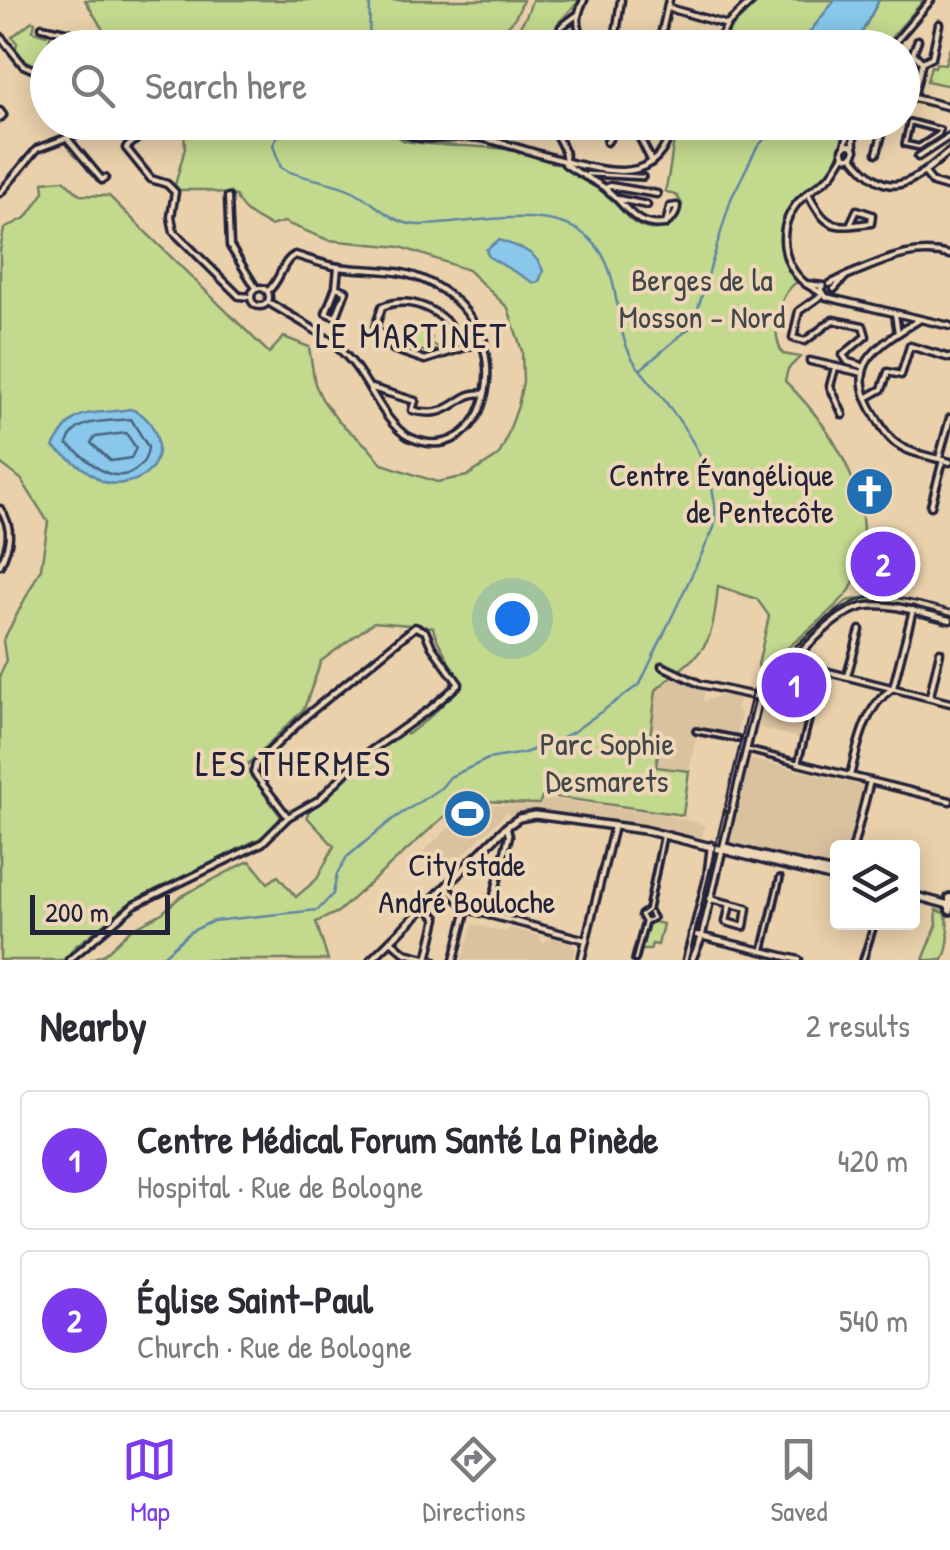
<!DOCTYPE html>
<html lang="en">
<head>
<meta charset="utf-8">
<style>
  body { margin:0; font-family:"Patrick Hand",sans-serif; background:#f2f2f3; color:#2b2b33 }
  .controls { position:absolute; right:30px; bottom:30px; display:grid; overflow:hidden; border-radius:10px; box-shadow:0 5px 25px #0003 }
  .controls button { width:90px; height:90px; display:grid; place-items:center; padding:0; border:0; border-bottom:2px solid #e1e1e2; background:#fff; color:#2b2b33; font:50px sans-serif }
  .scale { position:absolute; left:30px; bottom:25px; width:140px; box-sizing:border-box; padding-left:10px; border:5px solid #22223b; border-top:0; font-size:28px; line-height:35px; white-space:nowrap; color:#22223b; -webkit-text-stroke:8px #edd7b6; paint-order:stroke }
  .you { position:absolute; left:512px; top:618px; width:35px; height:35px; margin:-25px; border:8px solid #fff; border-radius:50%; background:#1a73e8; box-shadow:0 0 0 15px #1a73e833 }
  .badge { display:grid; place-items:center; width:65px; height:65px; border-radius:50%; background:#7c3aed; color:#fff; font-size:32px; font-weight:700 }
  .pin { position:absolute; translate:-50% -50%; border:5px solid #fff; box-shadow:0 2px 10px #0006 }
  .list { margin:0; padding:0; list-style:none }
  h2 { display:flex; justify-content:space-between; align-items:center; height:130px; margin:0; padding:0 40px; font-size:42px }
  h2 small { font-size:32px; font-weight:400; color:#7c7c81 }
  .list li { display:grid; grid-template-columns:65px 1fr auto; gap:30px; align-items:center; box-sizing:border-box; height:140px; margin:0 20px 20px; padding:0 20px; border:2px solid #e1e1e2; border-radius:10px }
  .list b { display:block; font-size:38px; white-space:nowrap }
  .list p { margin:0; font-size:32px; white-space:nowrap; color:#7c7c81 }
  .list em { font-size:32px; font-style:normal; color:#7c7c81 }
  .icon { flex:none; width:55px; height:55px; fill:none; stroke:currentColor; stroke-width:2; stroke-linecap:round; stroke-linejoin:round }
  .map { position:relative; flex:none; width:950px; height:960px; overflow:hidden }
  .search { position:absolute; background:#fff; box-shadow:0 5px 25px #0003; left:30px; right:30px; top:30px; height:110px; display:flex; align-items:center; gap:25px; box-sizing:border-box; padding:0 35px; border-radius:55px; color:#7c7c81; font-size:38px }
  .sheet { height:450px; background:#fff }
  nav { display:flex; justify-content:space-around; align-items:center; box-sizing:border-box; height:140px; border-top:2px solid #e1e1e2; background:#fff; font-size:28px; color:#7c7c81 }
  nav a { display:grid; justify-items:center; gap:5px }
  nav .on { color:#7c3aed }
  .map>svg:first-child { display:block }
</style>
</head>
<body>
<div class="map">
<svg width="950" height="960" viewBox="0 0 950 960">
  <rect width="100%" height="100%" fill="#ead1ac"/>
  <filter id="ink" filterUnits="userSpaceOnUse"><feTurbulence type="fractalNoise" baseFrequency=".01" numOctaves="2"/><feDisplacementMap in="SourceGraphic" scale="20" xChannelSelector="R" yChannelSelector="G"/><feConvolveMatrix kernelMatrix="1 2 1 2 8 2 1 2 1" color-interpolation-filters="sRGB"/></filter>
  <g filter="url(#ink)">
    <g fill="#dac29f">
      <path d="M795,672L811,675L817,681L802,739L756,727L770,686L781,676Z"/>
      <path d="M675,674L704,689L703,701L719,696H740L736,710L741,713L737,736L698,729L689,771L656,766L649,746L656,690Z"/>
      <path d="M751,759L863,786L847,847L838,848V869L728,841Z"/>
      <path d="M545,798L661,814L705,825L702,838L608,819L545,812L529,811L513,816L506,813L443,874L421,854L455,822L464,829L491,805L540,806Z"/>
      <path d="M473,924L506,932L509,928L540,936L541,942L544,943L549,937L569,942L576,949L573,960H462Z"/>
    </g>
    <g fill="#c3d98e" stroke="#727e64" stroke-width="2.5">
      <path d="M85,0H523C515,26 497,38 472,47L114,48Z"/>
      <path d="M532,0H580L559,22L554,47H495C515,36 526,22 532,0Z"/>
      <path d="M760,0H835L798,47L720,48L731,28Z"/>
      <path d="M879,0H924L883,47L854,48Z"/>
      <path d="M32,21L35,22L33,31L46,35L52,31L40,69L15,53L17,43L12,37Z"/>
      <path d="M950,47V86L927,81L931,66L935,67L936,63L945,64Z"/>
      <path d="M165,123H386L392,133L405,141C455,150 509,141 558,162C564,165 599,187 604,191C620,204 627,226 650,229C669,231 678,221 682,204L677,196L665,191C672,167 671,146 678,123H846C843,137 841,154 832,167C825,178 813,184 803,192C773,217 775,253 797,282C778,295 770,333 783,354L800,357L788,369L785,381C838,433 886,513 851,588C844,603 776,657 760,671L758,665L769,616L757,599L718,586C712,656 704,647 656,690L649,746L659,747L656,767L689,771L683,815L543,795L539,804C513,805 483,797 458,804L338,912L316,922L328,960H89L105,954L130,930L162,913L180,897L247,862L250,861L268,883L278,876L296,897L317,879L334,846L307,817L308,812L401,731L408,734C431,716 460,700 449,663C445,650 435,641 433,627L374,622L321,661L304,709L245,767L281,817L270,833L134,902L74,947L66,960H0V675L6,661L3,641L41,568L48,522L21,479L0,463V251L4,229L27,217L44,192L43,182L64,180L80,195L109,196L269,353L284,337L309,347L315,384L322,399L338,421L368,447L382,464L437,482L467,476L498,456L504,445L518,406L523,381L522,351L508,308L468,270L401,247L328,240L284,222L270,226C256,218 241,212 236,196L204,190H179L175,185L185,148L184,127L165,129Z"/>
      <path d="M406,327L422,329L432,338L430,344L439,347L438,350L421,351L391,340L392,337L401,340Z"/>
      <path d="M882,594V601C848,601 828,623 805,644L801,640L847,601Z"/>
      <path d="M799,642L803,647L759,690L752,692L763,675Z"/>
      <path d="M936,910L945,913C950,928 950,945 943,960H923L937,925Z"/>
      <path d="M650,921L663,924L658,945L652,944L650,950H641Z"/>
    </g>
    <g fill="#89c8ea" stroke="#6086a4" stroke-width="2.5">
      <path d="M835,0H879L854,47H798Z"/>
      <path d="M499,240C518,247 536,250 543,271L539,282L534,283L489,257L486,250Z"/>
      <path d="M130,409C162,417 173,473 128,482C120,484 112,485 104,482C98,480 60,452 53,447C77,403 87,417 130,409Z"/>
    </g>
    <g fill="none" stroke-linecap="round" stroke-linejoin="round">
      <g stroke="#4b6481" stroke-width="2.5">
        <path d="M131,419L148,447C147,466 128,481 107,473C94,468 79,452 67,444C75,417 107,422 131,419Z"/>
        <path d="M126,433L136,448L131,458L111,461L91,443L95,437Z"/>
      </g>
      <g stroke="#6086a4" stroke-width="2.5">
        <path d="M369,48L370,0"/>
        <path d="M641,369L693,325L731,199L757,147L781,122"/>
        <path d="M146,960L164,955L190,932L213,921L318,910L333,894L337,874L347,857L393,819L441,788L450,777L488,759L524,753L551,743L573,732L640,684L714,528C723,468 673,411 638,367C609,330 626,275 591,240C552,201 468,225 420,225C392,225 377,203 353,191C331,180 304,180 281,168L273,145L285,122"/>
      </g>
      <defs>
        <g id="pedestrian">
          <path d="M910,122L940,130L939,134L919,147L905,144Z"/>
          <path d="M587,174L643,177"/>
          <path d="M696,731L738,739"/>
          <path d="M748,750L798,763L813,704"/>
          <path d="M645,922L641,915L648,910L663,837"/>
          <path d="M763,949L780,878"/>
          <path d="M635,960L645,922L653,918L650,913"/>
          <path d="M863,960L875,922"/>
        </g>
        <g id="minor">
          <path d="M584,0C574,18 576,33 591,48"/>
          <path d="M669,8L727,25"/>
          <path d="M42,27L70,33L83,48"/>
          <path d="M0,36L23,65L48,76"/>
          <path d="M661,36L659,45L664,48"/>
          <path d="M614,47L621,0"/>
          <path d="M556,48L561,27L577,15"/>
          <path d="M618,48L661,36L669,0"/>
          <path d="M715,48L727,25L753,0"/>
          <path d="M890,48L931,0"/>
          <path d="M922,62L932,57L939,24"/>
          <path d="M902,72L918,76"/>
          <path d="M902,95L950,107"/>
          <path d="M913,98L922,62L913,53L918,40"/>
          <path d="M0,111L3,115L0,118"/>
          <path d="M141,122V135L126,148L151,179L167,184L175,192L171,217L174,232L239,296L251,297"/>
          <path d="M390,122C414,151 456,131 486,139C523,147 603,179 637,169C660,162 668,144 673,122"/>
          <path d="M468,122L482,136"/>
          <path d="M554,122C553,139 568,145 565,164C578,174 594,180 606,189C628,206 633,228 665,224C672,220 677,215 677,206L670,207L666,224"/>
          <path d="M612,122L639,136L652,162"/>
          <path d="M853,122L854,148"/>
          <path d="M105,127L115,128L119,122"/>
          <path d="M67,138L102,180L105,178"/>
          <path d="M607,142L620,122"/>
          <circle cx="849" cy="151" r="6"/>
          <path d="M845,146L851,122"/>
          <path d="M877,153L885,122"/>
          <path d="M852,156C890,205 911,183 950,151"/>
          <path d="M918,157L950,136"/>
          <path d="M925,173L933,183L950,188"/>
          <path d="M605,188L610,186L657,194"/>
          <path d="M0,193L37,149L106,123"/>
          <path d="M808,193C826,229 833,228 871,223L872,215L857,210L850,225"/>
          <path d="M228,197L230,246L256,288"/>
          <path d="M618,199L647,205"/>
          <path d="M846,276C882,262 911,245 950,255"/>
          <path d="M806,284C783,266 776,231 795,206C804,193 820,186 831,175C836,169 840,162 844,155"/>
          <path d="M830,284L846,276L834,289"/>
          <path d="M336,287L346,291L336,317L326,313L336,287L338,267"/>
          <circle cx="260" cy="297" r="9"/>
          <path d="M821,289L826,297L950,326"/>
          <path d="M821,293L806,284L823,286"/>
          <path d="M822,295L799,311L793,338L805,341L833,320L863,326L866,336L843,355L848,362L862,366"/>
          <path d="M268,302C297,320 326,333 349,359C369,380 384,424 409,437C486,473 522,342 442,290C408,267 384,272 347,268C329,267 312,260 295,255C281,262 281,281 268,291"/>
          <path d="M895,314L898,333C865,355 851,373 873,412C880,423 886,437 897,444C911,454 933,457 950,462"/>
          <path d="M898,333L919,320"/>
          <path d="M461,346C453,316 412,292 382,307L375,328L393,349L425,360L484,341"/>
          <path d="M810,361L863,373"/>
          <path d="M835,368L830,386L843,415"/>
          <path d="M372,388L415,401L412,410C453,422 458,389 484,394"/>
          <path d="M866,398L882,389L888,372L901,375L910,346L950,358"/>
          <path d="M939,458L950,418"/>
          <path d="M931,506L943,460"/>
          <path d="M0,509C14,528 10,545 0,565"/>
          <path d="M415,627L425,631L432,647L459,684L430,709L358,760L320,799L288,817L254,773L256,764L306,716Z"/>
          <path d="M787,665L809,667L950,703"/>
          <path d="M662,666L700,684L759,697"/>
          <path d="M847,676L860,630"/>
          <path d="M930,696L940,652"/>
          <path d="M813,703L821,676L826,671"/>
          <path d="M798,763L950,801"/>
          <path d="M850,776C858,745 864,707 893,688L913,610"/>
          <path d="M853,848L870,781"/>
          <path d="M446,887L467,909L586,940"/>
          <path d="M710,899L747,908L744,927L726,922L730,904"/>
          <path d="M426,906L437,918L427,960"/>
          <path d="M489,915L509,836L507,828"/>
          <path d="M692,934L799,960"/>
          <path d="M391,941L405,953L433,960"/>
          <path d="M69,960L134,905L262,843L288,817"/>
          <path d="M454,960L467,909"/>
          <path d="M581,960L614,826"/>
          <path d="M686,960L707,878L711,845"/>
          <path d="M692,960L701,939L759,697C767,680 783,669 796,657C859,593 866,598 950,620"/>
        </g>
        <g id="tertiary">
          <path d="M725,847L838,874"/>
          <path d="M912,895L949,905"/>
          <path d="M371,960L506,827L519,818L535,815L644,830L838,879"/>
        </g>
        <path id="secondary" d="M950,898V910"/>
      </defs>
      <use href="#pedestrian" stroke="#22223b" stroke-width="10"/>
      <use href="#minor" stroke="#22223b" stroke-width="11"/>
      <use href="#tertiary" stroke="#22223b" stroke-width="12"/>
      <use href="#secondary" stroke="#22223b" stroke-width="14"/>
      <use href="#pedestrian" stroke="#edd7b6" stroke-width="2.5"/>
      <use href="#minor" stroke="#edd7b6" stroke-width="4"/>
      <use href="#tertiary" stroke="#edd7b6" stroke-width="5"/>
      <use href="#secondary" stroke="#edd7b6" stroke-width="6"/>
      <path stroke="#22223b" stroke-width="2.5" d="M688,960L752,695C761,675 779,662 794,648C858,589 866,588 950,610"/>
    </g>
  </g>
  <defs>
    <symbol id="church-disc" viewBox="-11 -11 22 22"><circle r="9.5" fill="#1f6fb2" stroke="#edd7b6"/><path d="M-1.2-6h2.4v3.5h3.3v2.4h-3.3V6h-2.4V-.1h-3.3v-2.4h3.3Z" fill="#fff"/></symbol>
    <symbol id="stadium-disc" viewBox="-11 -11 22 22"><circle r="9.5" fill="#1f6fb2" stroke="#edd7b6"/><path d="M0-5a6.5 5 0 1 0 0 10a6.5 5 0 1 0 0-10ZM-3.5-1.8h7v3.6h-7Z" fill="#fff"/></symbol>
  </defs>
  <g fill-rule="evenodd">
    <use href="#church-disc" x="842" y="464" width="55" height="55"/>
    <use href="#stadium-disc" x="440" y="786" width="55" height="55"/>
  </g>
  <g text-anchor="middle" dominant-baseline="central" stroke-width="8" stroke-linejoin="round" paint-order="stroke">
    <g font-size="32" fill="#42474c" stroke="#edd7b6">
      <text x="702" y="279">Berges de la<tspan x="702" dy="37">Mosson - Nord</tspan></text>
      <text x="607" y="743">Parc Sophie<tspan x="607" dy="37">Desmarets</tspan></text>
    </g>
    <g font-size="32" fill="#22223b" stroke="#edd7b6" text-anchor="end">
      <text x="834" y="474">Centre Évangélique<tspan x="834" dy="37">de Pentecôte</tspan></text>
      <text x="467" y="864" text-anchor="middle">City stade<tspan x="467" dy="37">André Bouloche</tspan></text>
    </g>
    <g font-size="35" letter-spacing="2.5" fill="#22223b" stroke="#edd7b6">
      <text x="412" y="335">LE MARTINET</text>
      <text x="294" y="763">LES THERMES</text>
    </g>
  </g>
</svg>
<div class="controls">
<button><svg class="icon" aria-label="layers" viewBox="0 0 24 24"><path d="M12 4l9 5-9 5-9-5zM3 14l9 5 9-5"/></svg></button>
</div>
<div class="scale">200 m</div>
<div class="you"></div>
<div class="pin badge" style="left:794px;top:685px">1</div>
<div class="pin badge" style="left:883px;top:564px">2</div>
<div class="search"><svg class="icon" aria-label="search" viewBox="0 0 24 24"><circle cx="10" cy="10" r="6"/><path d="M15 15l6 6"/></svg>Search here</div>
</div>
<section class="sheet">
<h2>Nearby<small>2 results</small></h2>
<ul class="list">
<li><span class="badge">1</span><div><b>Centre Médical Forum Santé La Pinède</b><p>Hospital · Rue de Bologne</p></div><em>420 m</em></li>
<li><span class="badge">2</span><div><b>Église Saint-Paul</b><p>Church · Rue de Bologne</p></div><em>540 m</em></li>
</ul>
</section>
<nav>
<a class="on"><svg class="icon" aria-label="map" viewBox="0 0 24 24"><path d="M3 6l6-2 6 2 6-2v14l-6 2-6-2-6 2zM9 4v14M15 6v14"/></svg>Map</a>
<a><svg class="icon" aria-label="directions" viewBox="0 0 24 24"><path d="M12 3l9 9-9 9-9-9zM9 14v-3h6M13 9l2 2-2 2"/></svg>Directions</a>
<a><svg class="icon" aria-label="saved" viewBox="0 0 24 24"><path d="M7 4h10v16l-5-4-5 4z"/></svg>Saved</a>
</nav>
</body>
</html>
